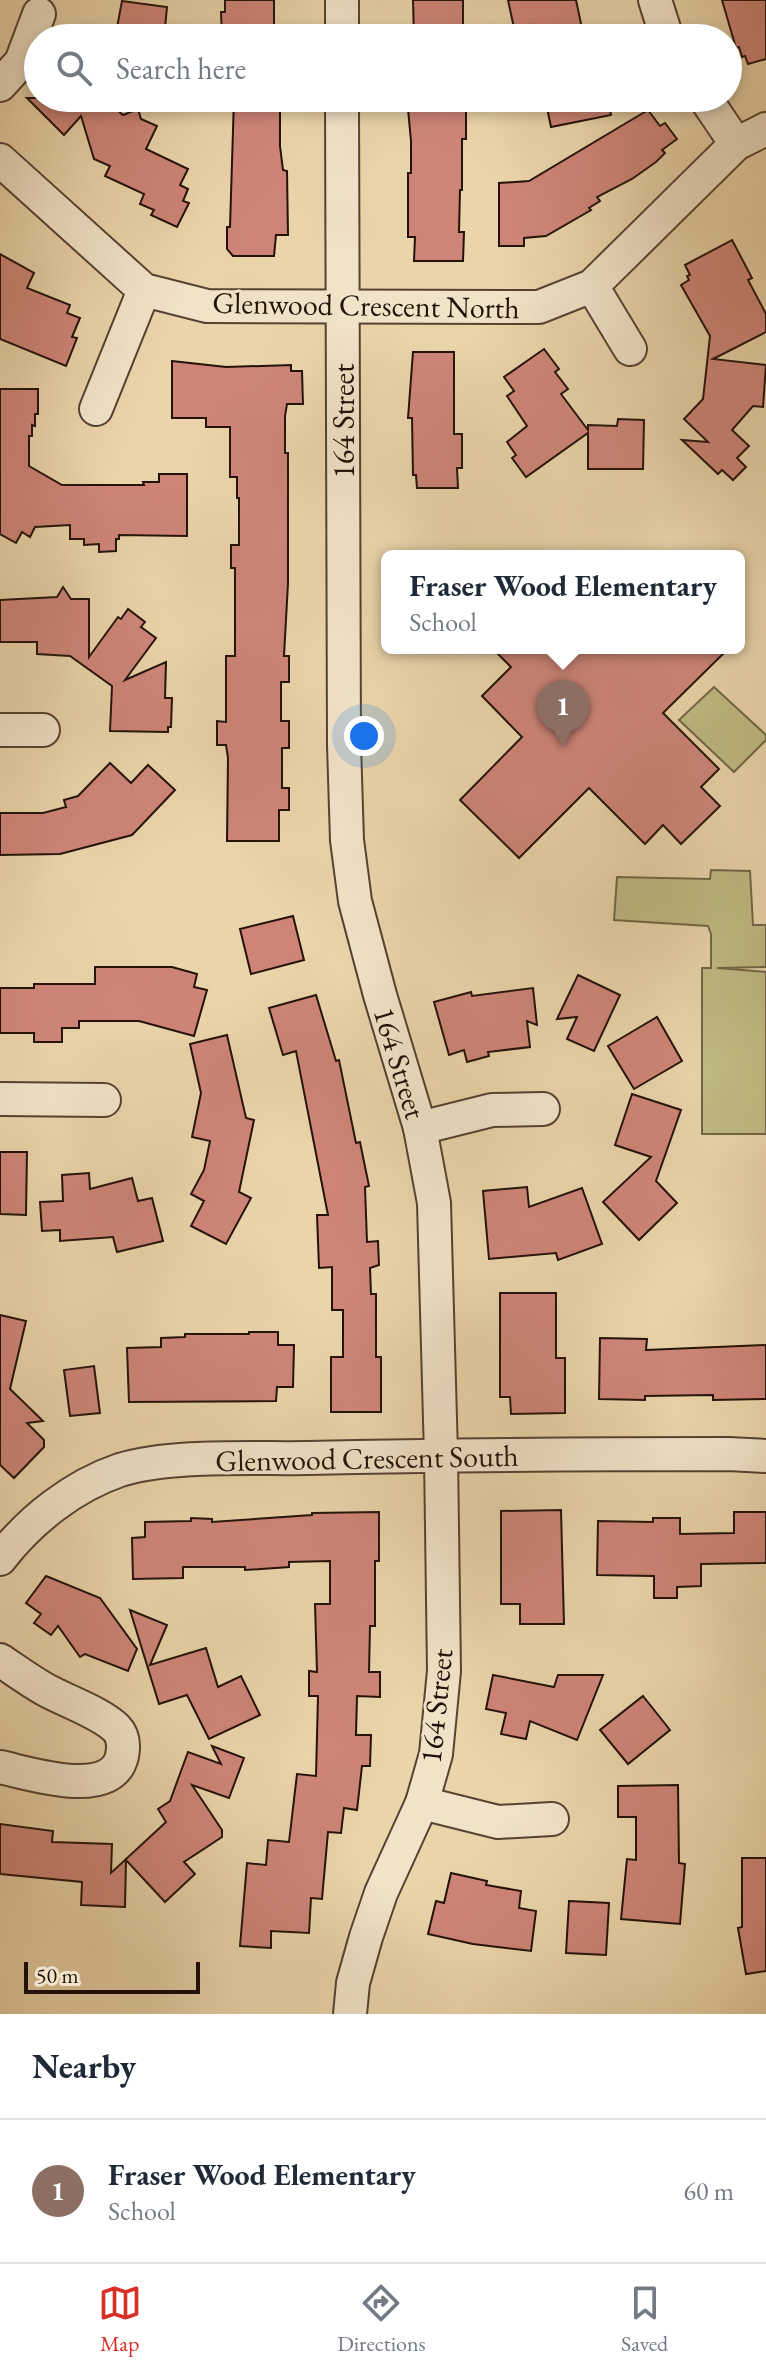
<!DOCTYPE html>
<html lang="en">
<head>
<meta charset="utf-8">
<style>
  body { margin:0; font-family:"EB Garamond",serif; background:#f6f6f7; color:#1f2937 }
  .scale { position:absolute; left:24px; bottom:20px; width:176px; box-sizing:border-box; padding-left:8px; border:4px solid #241209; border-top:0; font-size:22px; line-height:28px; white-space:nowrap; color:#241209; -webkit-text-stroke:6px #f1e3c8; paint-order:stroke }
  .you { position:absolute; left:364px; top:736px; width:28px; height:28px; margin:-20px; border:6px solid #fff; border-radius:50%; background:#1a73e8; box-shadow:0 0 0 12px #1a73e833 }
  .badge { display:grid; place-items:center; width:52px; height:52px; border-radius:50%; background:#d93025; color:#fff; font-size:26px; font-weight:700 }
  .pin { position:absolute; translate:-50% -66px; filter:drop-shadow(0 2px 4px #0008) }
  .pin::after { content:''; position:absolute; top:42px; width:28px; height:24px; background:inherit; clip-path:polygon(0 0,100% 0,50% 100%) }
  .popup { position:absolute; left:381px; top:550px; width:364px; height:104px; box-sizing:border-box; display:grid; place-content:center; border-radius:12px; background:#fff; filter:drop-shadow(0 2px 6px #0005); font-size:26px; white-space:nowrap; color:#747a83 }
  .popup b { font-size:30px; color:#1f2937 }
  .popup::after { content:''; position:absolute; left:50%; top:100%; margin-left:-16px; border:16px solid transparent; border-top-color:#fff }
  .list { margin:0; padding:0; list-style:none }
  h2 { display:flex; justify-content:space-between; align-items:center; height:104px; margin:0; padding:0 32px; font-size:34px }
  h2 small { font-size:26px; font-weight:400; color:#747a83 }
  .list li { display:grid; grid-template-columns:52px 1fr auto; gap:24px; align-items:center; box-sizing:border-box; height:144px; padding:0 32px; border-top:2px solid #e0e1e3 }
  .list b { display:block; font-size:30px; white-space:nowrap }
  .list p { margin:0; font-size:26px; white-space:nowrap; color:#747a83 }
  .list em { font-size:26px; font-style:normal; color:#747a83 }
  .icon { flex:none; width:44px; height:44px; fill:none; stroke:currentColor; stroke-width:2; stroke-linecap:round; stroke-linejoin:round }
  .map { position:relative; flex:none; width:766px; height:2014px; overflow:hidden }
  .search { position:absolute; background:#fff; box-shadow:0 4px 12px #0003; left:24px; right:24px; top:24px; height:88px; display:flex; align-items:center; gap:20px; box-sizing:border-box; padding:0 28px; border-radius:44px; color:#747a83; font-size:30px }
  .sheet { height:248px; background:#fff }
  nav { display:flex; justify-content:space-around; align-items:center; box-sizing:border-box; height:112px; border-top:2px solid #e0e1e3; background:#fff; font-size:22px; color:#747a83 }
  nav a { display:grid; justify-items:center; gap:4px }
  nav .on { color:#d93025 }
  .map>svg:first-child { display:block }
</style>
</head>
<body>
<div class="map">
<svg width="766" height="2014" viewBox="0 0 766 2014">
  <rect width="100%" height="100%" fill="#ead4aa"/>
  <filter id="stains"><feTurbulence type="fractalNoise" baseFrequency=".0025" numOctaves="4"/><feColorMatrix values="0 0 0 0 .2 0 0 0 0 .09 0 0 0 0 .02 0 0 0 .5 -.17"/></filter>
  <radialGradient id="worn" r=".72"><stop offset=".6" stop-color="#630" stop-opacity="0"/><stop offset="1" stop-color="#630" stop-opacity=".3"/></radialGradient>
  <g fill="#bfba83" stroke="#726646" stroke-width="2">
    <path d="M714,687L766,735V740L734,772L679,720Z"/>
    <path d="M711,870L750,871L753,925H766V967L717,968L766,972V1134H702V968H711V934L708,926L614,920L617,877L710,879Z"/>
  </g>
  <g fill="#ce8578" stroke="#241209" stroke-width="2">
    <path d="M225,0H274V38H222L221,12H225Z"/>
    <path d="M413,0H463V38H414Z"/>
    <path d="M508,0H576L584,38H535L532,25L514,28Z"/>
    <path d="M722,0H766V59L748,64L745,56L742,57L739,47L736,48Z"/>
    <path d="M122,1L167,7L164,38H115Z"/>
    <path d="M27,98H104L123,115L138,109L141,119L157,126L146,149L188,169L180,185L188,189L183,201L189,203L177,227L151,215L154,210L140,204L144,194L105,176L110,166L94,159L81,116L64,135Z"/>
    <path d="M234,98H280V146L283,170L287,171L288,235H276L274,256H233L227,249V227H230Z"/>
    <path d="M407,98L466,100V139H462V190H460L459,232H464L463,261H414L415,237H408V173H411V141Z"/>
    <path d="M545,98H608L611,115L551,127Z"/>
    <path d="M648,110L660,126L665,123L677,139L662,150L665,153L656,162L632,179L597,197L600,201L589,208L591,210L546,236L524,238V246H499V183L529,181Z"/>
    <path d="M732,240L752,278L748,280L766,314V332L713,359L766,365L763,407L753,406L732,430L749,446L737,458L746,467L733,480L722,470L718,474L682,440L708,442L684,419L703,399L710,336L681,285L689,280L687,276L690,275L685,265Z"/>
    <path d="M0,254L34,273L27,288L70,305L67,313L80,318L72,337L77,338L66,366L0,339Z"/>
    <path d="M544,349L559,369L555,372L568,389L561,394L588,430V425L617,426L618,419L644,420L643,469H588V433L526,477L512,458L516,455L507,442L527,426L507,396L514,391L504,377Z"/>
    <path d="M413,352H454V434H462V468H457L458,488H417L416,475H413L412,418H408Z"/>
    <path d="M172,361L226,367L291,365V371H302L303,404H287L285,416V453H288V583L284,656H289V682H281V721H289V748H282V788H289V810H279V841H227L228,758L226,745H217V721L226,722V656H235V568H231V545H239V498H237V477H230V427H206V418H172Z"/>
    <path d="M0,389H38V414H35V426L32,425V436H29V466L62,485H144L143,482H159V474H187V536L119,535V539H116V551L99,552V544L84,545V539H70V525L35,527L30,537L22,532L16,543L0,534Z"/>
    <path d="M63,587L71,599H89V657L118,617L121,619L128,609L145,622L141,627L156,638L125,680L166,662L165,698H172L171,727H168V732L110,731L112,686L70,656L37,654V642H0V600L57,597Z"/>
    <path d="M492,648H729L663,713L719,769L701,787L720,806L681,844L663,825L645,844L589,788L519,858L460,800L522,737L482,696L511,667Z"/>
    <path d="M110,763L131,783L148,765L175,790L132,835L60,854L0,855V813H43L66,807L64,800L78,796Z"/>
    <path d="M293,916L304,960L251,974L240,929Z"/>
    <path d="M95,967H172L197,974L194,987L207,990L194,1036L139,1021H79V1028H62V1042H34V1033H0V988H34V984H95Z"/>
    <path d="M578,975L620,995L594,1051L567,1039L577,1017L557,1019Z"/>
    <path d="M533,988L537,1025L527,1021L530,1047L488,1052L489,1056L467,1062L464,1050L449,1055L434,1002L471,992L472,996Z"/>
    <path d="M316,995L336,1061L339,1060L356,1143L360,1142L369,1186L365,1187L367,1242L378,1241L379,1265L370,1268L371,1294H376V1357H381V1412H331V1357H343V1310H332V1267L319,1268L317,1215H328L296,1051L283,1055L269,1008Z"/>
    <path d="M657,1017L682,1061L634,1089L608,1046Z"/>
    <path d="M227,1035L246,1118L254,1120L239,1192L251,1198L226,1244L191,1226L204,1201L191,1194L204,1170L210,1141L192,1137L201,1093L190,1044Z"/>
    <path d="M632,1094L681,1110L656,1181L677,1203L639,1240L603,1202L651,1157L615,1145Z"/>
    <path d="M0,1152H27L26,1215L0,1214Z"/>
    <path d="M89,1173L90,1189L132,1178L138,1201L152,1198L163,1241L117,1252L113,1237L60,1241V1230L42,1231L40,1202L63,1201L62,1175Z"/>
    <path d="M527,1187L529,1207L582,1188L602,1244L558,1260L556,1253L489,1259L483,1191Z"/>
    <path d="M500,1293H556V1358H565V1413L511,1414L510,1397H500Z"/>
    <path d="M0,1315L26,1321L10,1389L43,1421L27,1423L44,1440V1447L14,1478L0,1465Z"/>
    <path d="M249,1332H278V1345H294L293,1387H277L276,1401L129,1402L127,1348L161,1347V1338L185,1337V1334H249Z"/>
    <path d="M600,1338L647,1339L646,1350L766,1345V1399L713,1400V1395L645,1396V1400L599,1399Z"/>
    <path d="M94,1366L100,1413L70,1416L64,1370Z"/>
    <path d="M561,1510L564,1624H520V1604H501V1511Z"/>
    <path d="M379,1512V1561H375V1626H370L369,1672H380V1697L357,1696L356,1735H371L370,1766H362L357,1810L344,1808L341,1833L328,1832L322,1899L311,1898L309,1933L271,1931V1948L240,1946L247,1863L266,1865L268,1840L289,1842L297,1774L316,1776L318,1696H309V1671L317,1672L315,1604H330V1561L289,1562V1567L245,1570V1567H183V1578L133,1579L132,1538L145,1537V1522L191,1521V1518L212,1519V1522L312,1515V1513Z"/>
    <path d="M734,1512H766V1563L701,1564V1586L677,1587V1598H654V1576L597,1575L598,1521L653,1522V1518H680V1534L734,1533Z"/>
    <path d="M46,1576L100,1598L137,1649L128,1671L85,1654L80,1657L58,1626L51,1635L34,1623L41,1614L26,1603Z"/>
    <path d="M130,1610L167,1625L150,1665L206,1648L218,1687L241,1676L260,1715L209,1739L187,1695L159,1704Z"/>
    <path d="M493,1675L554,1687L558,1675H603L577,1740L530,1721L526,1739L501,1734L506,1713L486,1709Z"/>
    <path d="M643,1696L670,1730L628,1764L600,1730Z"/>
    <path d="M212,1746L244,1758L229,1798L192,1785L222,1830V1837L184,1862L195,1874L165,1902L126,1860L125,1907L81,1905L82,1882L0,1874V1824L53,1831L52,1842L112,1844L111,1873L166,1822L158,1809L170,1801L188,1752L221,1764Z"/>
    <path d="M678,1785L679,1863L685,1864L680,1924L621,1919L627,1859L636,1860V1817H618V1786Z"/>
    <path d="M742,1858H766V1971L746,1974L738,1928L742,1927Z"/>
    <path d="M451,1873L487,1881L486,1885L521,1891L519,1908L536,1911L531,1951L473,1944L428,1934L436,1901L444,1903Z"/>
    <path d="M569,1901L609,1903L606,1955L566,1953Z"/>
  </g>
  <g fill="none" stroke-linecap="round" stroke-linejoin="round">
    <defs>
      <g id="minor">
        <path d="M342,0V38"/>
        <path d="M655,0L667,38"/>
        <path d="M0,85L21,62L39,14"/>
        <path d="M342,98L344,745L347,840L355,901L380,995L420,1128L434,1203L441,1455L444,1671L436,1754L422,1803L381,1893L366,1937L353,1983L350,2014"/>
        <path d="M705,98L736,144"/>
        <path d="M0,160L144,290L207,306L539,307L592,286L736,144L766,129"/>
        <path d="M592,286L630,349"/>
        <path d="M96,409L144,290"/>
        <path d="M0,730H43"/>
        <path d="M0,1099L104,1100"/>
        <path d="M420,1128L492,1110L543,1109"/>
        <path d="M0,1559C30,1520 73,1486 120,1470C171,1454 254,1459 308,1458C448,1455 588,1454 728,1454L766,1456"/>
        <path d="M0,1660C15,1670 30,1681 46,1690C66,1701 101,1713 116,1728C124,1736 124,1746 122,1756C112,1801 29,1773 0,1767"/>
        <path d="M422,1803L498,1822L552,1819"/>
      </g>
    </defs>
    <use href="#minor" stroke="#564231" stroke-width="36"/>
    <use href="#minor" stroke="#f1e3c8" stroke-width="32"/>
  </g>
  <g text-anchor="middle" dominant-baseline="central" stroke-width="6" stroke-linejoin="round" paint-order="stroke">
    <g font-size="30" fill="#241209" stroke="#f1e3c8">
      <text transform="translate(366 305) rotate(1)">Glenwood Crescent North</text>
      <text transform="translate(343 421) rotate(-90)">164 Street</text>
      <text transform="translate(400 1063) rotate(73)">164 Street</text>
      <text transform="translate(367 1458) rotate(-1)">Glenwood Crescent South</text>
      <text transform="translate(436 1706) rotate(-84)">164 Street</text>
    </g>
  </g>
  <rect width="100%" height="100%" filter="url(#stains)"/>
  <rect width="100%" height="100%" fill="url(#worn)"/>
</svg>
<div class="scale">50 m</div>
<div class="you"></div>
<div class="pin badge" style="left:563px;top:746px;background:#8d6e63">1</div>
<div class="popup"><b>Fraser Wood Elementary</b>School</div>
<div class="search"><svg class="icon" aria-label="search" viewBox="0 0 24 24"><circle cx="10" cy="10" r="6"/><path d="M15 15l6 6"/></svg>Search here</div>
</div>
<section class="sheet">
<h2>Nearby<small></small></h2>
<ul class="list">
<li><span class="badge" style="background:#8d6e63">1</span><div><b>Fraser Wood Elementary</b><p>School</p></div><em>60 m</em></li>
</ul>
</section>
<nav>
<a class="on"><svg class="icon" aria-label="map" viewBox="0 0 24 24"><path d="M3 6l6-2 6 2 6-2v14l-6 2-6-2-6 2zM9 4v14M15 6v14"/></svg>Map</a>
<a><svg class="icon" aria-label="directions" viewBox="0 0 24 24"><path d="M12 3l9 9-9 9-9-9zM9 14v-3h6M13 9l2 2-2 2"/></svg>Directions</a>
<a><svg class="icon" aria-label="saved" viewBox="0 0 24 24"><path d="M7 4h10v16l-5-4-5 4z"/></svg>Saved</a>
</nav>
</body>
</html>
